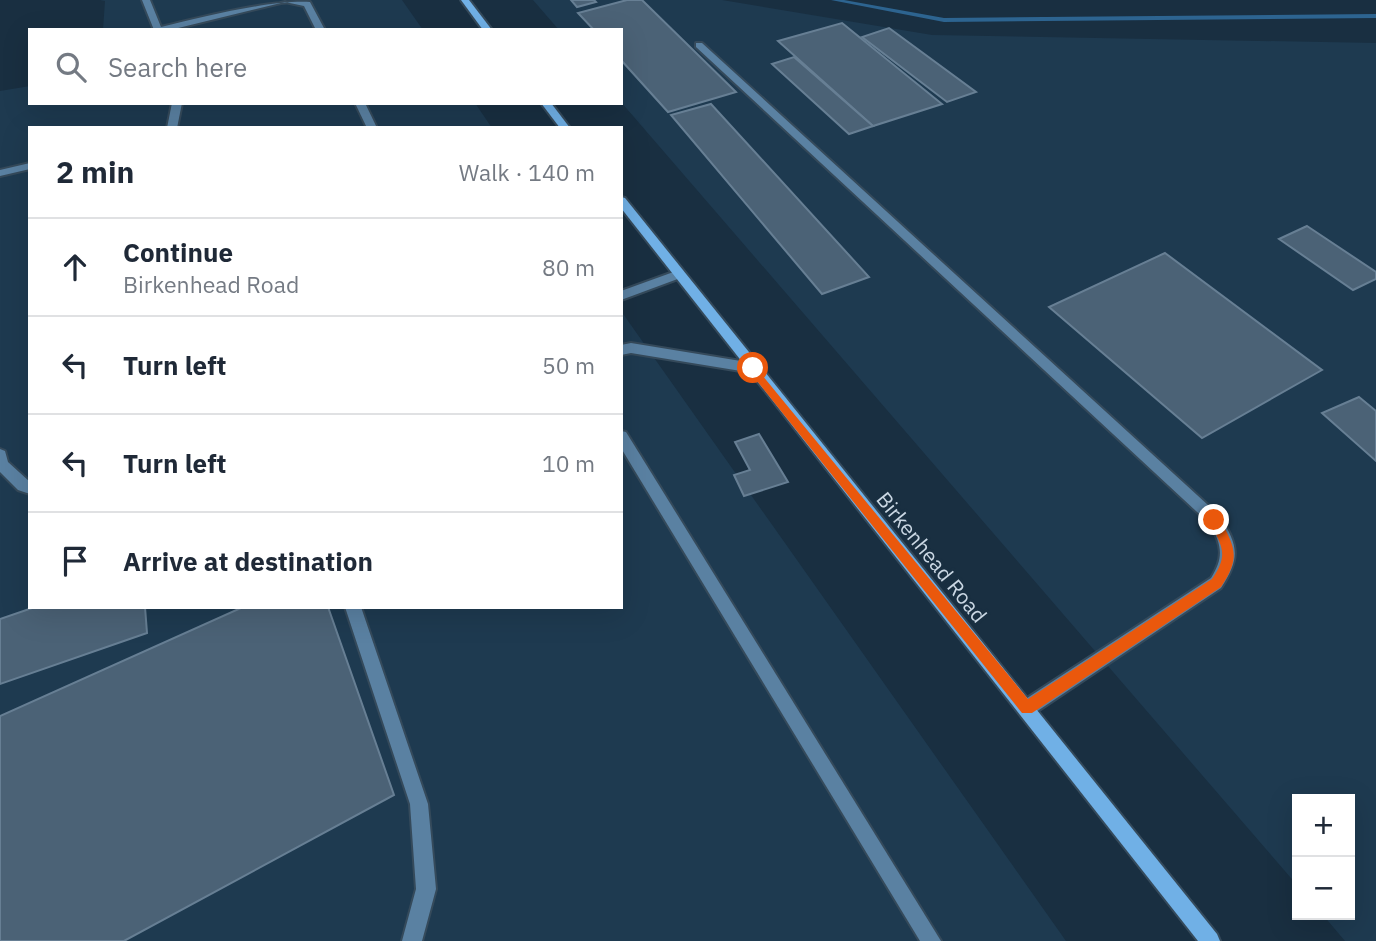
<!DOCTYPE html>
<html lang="en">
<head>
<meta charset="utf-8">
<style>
  body { margin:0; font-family:"IBM Plex Sans",sans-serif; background:#f2f2f3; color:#1f2937 }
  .controls { position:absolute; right:21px; bottom:21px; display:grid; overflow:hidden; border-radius:0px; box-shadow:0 7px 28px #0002 }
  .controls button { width:63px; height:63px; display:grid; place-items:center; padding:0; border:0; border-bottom:2px solid #e0e1e3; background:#fff; color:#1f2937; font:35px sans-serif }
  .stop { position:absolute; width:21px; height:21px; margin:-16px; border:5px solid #ea580c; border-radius:50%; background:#fff }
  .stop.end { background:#ea580c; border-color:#fff; box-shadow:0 2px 7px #0008 }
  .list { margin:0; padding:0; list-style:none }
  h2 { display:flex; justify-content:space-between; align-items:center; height:91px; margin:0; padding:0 28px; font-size:30px }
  h2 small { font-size:23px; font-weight:400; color:#747a83 }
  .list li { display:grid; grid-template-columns:46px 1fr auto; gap:21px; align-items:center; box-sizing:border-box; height:98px; padding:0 28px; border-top:2px solid #e0e1e3 }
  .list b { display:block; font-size:26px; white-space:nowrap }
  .list p { margin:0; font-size:23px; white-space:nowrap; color:#747a83 }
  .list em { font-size:23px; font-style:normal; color:#747a83 }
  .icon { flex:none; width:38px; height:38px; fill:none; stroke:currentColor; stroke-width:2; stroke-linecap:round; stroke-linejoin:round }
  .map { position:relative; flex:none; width:1376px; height:941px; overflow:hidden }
  .search { position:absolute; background:#fff; box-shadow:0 7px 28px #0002; left:28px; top:28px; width:595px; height:77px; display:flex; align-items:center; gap:18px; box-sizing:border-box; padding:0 24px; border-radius:0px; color:#747a83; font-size:26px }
  .panel { position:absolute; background:#fff; box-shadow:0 7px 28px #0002; left:28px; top:126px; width:595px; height:483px; border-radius:0px }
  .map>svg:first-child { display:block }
</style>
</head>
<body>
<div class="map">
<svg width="1376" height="941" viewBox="0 0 1376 941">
  <rect width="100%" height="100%" fill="#192f41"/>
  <g fill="#1e3a50">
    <path d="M100,0H402L423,30H103L105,1Z"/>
    <path d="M533,0H722L932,35L1376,43V941H1345L1323,915H1350V799H1297V885L621,102V30H559Z"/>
    <path d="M30,86V103H475L492,128H30V607H621V311L1066,941H0V91Z"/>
  </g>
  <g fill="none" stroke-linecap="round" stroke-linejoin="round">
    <path fill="#2d6490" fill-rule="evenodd" d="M831,0H844L944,18L1376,14V18L944,22Z"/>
  </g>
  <g fill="#4b6276" stroke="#677f94" stroke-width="2">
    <path d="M571,0H594L596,2L577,7Z"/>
    <path d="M627,0H642L736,92L668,112L621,60V30H594L578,13Z"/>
    <path d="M842,23L942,104L873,126L778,41Z"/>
    <path d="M889,28L976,92L947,102L862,37Z"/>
    <path d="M794,57L873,126L849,134L772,64Z"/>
    <path d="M711,104L869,277L822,294L671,115Z"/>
    <path d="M1307,226L1376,272V279L1353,290L1279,239Z"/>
    <path d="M1165,253L1322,370L1202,438L1049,307Z"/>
    <path d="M1359,397L1376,411V461L1322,413Z"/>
    <path d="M759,434L788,482L744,496L734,475L750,470L735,442Z"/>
    <path d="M35,607H145L147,633L0,684V619Z"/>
    <path d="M243,607H328L394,795L124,941H0V716Z"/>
  </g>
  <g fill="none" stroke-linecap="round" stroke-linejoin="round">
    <defs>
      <g id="lane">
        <path d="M142,0H150L161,27C203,17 268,0 310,2L325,30H316L304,6L285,2L170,30H154Z"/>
        <path d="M696,43H702L1220,516C1238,546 1241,557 1221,588L1033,714L1027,716L1021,714L1019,708L1021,702L1211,578C1224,558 1222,545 1210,524L696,47Z"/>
        <path d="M172,103H182L177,128H167Z"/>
        <path d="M355,103H365L377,128H367Z"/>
        <path d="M30,163V169L0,176V170Z"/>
        <path d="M679,270L685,274L683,277L621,300V291Z"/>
        <path d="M631,343L753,363L759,368L753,373L631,353L621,355V345Z"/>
        <path d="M621,431L626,432L941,941H920L621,448Z"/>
        <path d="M0,449L5,451L8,462L30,482V494L18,490L0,472Z"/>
        <path d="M345,607H361L428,804L436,889L422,941H402L416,889L410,804Z"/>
      </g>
      <g id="secondary">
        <path d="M461,0H469L492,30H483Z"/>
        <path d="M541,103H551L570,128H560Z"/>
        <path d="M621,197L625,198L1217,934L1220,941H1198L621,208Z"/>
      </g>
    </defs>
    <use href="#lane" stroke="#354a5b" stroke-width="4"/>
    <use href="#secondary" stroke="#354a5b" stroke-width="4"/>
    <use href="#lane" fill="#5a81a2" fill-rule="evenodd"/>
    <use href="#secondary" fill="#70b0e6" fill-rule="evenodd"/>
  </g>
  <path fill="#ea580c" d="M753,364L1028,699L1212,579C1230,553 1221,546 1209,520L1210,516H1219C1234,548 1242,555 1221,587L1032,713H1022L749,371L747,368Z"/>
  <g text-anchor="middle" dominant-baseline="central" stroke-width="6" stroke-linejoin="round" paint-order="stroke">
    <g font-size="21" fill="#cad7e3" stroke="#192f41">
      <text transform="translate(932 557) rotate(51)">Birkenhead Road</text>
    </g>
  </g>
</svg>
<div class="controls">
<button>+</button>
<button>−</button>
</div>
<div class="stop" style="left:753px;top:368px"></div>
<div class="stop end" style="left:1214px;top:520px"></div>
<div class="search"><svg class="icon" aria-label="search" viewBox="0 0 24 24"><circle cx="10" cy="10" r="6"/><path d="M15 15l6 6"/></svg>Search here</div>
<section class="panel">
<h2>2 min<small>Walk · 140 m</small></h2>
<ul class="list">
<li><svg class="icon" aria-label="ahead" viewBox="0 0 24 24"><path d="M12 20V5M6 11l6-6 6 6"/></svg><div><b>Continue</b><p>Birkenhead Road</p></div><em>80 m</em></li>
<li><svg class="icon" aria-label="left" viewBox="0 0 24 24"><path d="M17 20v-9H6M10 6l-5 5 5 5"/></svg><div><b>Turn left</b></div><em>50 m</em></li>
<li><svg class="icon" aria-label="left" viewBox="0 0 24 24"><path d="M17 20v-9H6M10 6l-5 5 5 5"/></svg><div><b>Turn left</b></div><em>10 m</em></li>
<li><svg class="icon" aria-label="arrive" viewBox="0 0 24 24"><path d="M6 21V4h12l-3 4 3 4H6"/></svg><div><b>Arrive at destination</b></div></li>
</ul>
</section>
</div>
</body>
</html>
